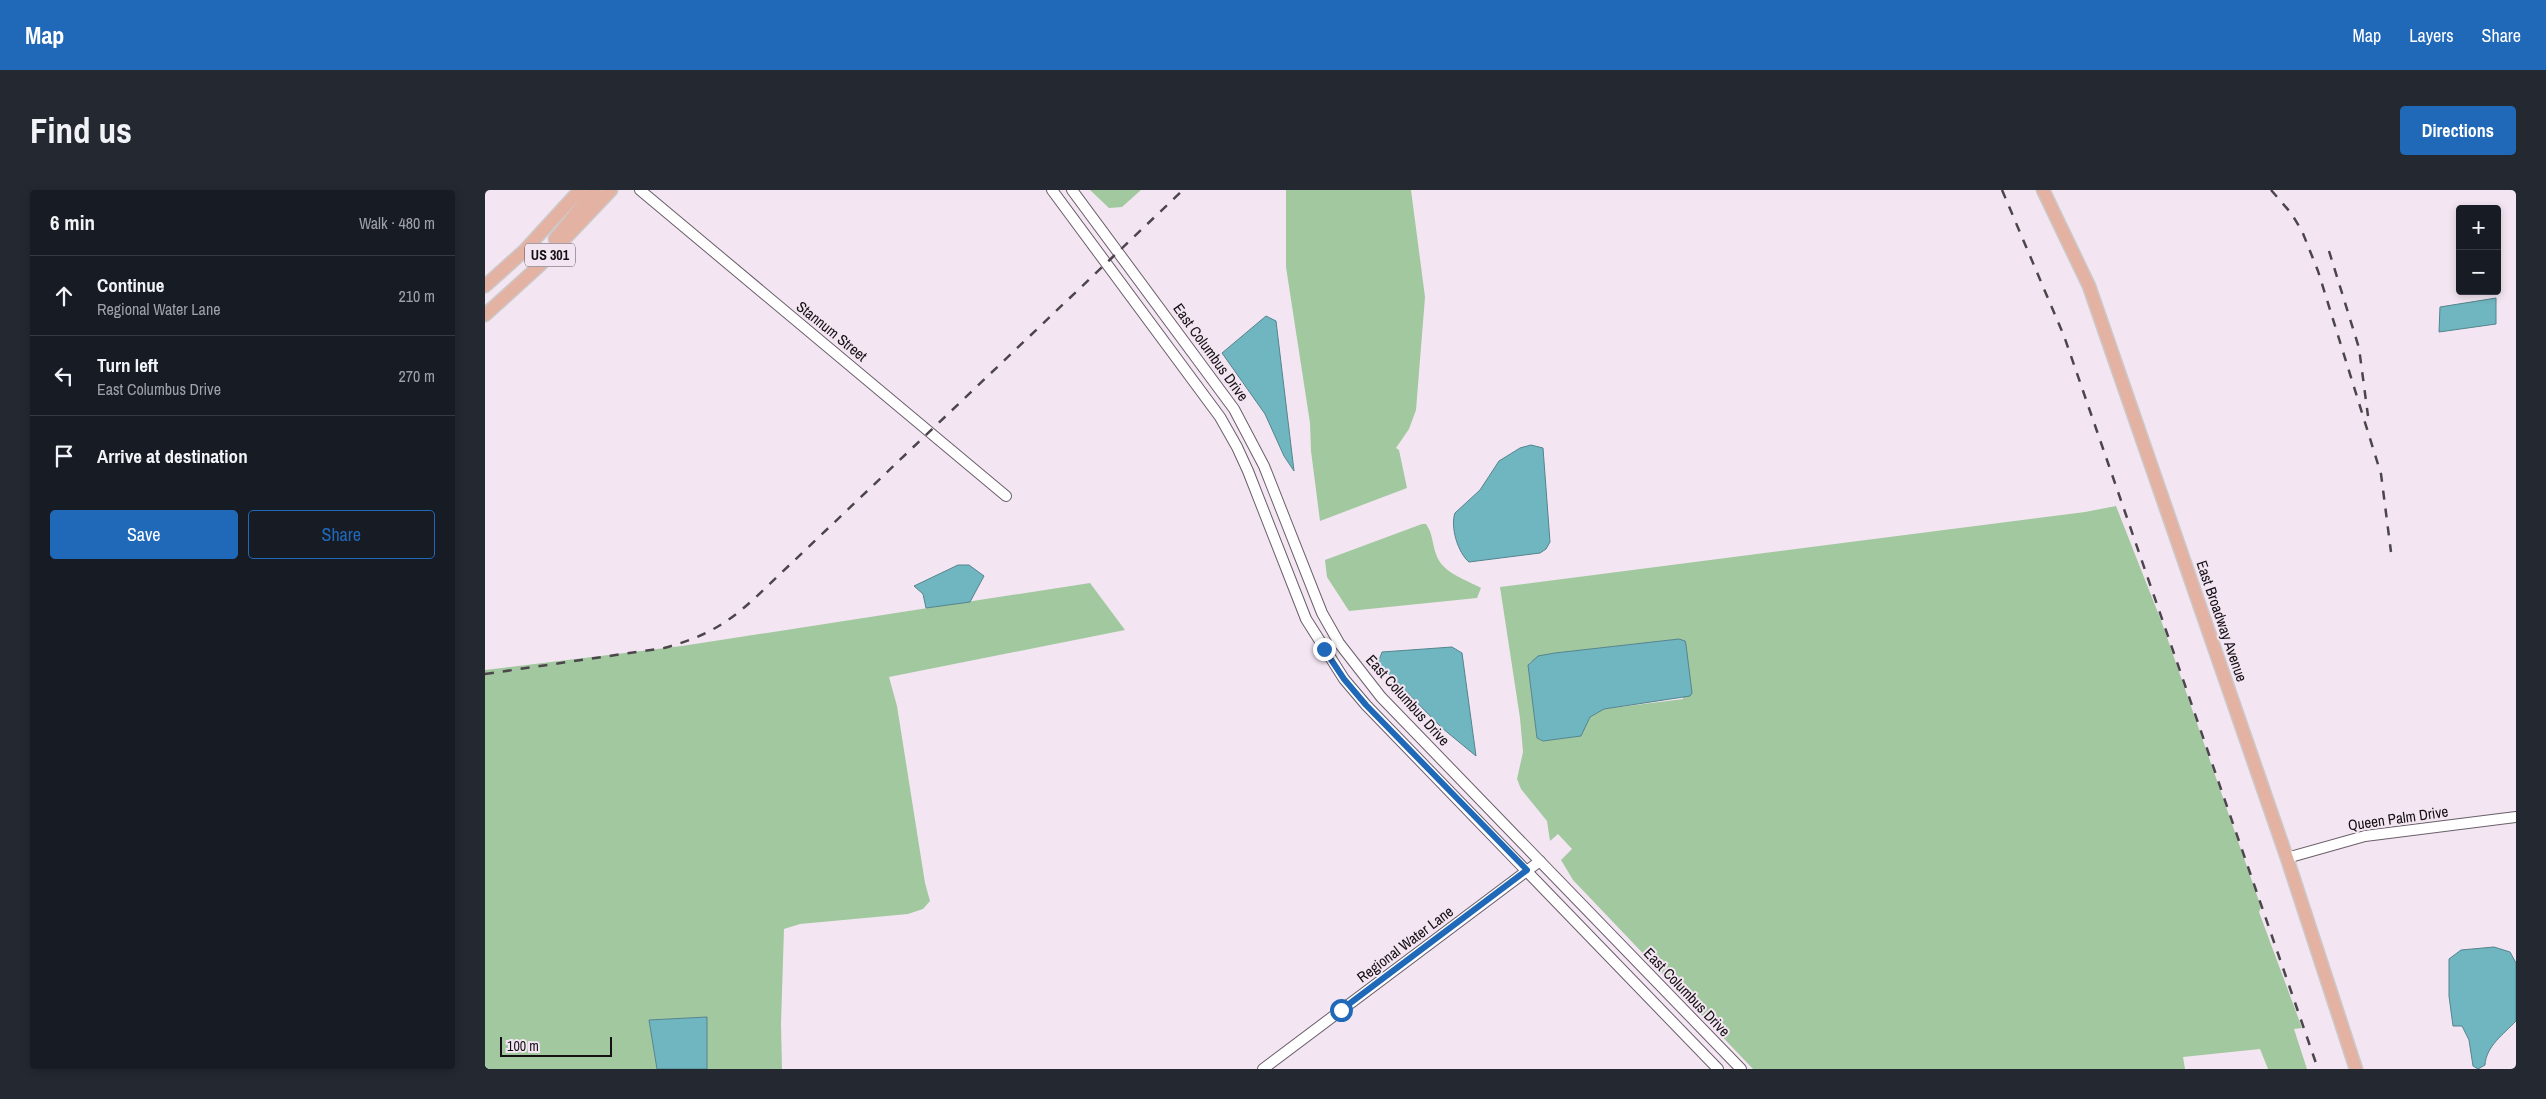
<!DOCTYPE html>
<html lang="en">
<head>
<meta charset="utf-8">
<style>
  body { margin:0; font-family:"Archivo Narrow",sans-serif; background:#242831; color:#f1f3f6 }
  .controls { position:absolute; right:15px; top:15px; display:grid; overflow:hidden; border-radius:5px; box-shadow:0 2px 8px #0003 }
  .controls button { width:45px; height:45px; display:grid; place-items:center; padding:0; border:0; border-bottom:1px solid #363941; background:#171b24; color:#f1f3f6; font:25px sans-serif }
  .scale { position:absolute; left:15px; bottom:12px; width:112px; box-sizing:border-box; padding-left:5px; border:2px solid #141014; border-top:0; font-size:14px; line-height:18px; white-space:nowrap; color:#141014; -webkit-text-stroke:4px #f3e6f2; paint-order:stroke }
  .stop { position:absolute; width:15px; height:15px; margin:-11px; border:4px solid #2068b8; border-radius:50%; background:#fff }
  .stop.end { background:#2068b8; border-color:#fff; box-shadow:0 1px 5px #0008 }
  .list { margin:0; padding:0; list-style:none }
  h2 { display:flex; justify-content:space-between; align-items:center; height:65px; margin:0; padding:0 20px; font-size:21px }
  h2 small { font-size:16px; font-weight:400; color:#9ea1a6 }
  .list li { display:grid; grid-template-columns:32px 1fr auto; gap:15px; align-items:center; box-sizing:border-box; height:80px; padding:0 20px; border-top:1px solid #363941 }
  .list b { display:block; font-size:19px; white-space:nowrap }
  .list p { margin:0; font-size:16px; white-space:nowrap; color:#9ea1a6 }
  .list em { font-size:16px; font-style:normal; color:#9ea1a6 }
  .actions { display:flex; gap:10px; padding:15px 20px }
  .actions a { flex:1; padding:11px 0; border:1px solid #2068b8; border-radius:5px; text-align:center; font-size:18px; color:#2068b8 }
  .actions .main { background:#2068b8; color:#fff }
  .icon { flex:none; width:28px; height:28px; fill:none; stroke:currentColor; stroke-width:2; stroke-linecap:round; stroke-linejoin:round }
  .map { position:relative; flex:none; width:2031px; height:879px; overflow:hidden; border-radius:5px }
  header { display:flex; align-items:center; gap:30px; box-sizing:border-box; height:70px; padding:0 25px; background:#2068b8; color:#fff }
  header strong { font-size:24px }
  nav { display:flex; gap:28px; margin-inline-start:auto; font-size:18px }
  .intro { display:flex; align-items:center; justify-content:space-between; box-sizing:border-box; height:120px; padding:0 30px }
  h1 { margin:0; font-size:35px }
  .button { padding:12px 22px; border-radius:5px; background:#2068b8; color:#fff; font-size:18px; font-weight:700 }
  main { display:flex; gap:30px; padding:0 30px }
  aside { flex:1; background:#171b24; border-radius:5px; box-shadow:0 2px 8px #0003 }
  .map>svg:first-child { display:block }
</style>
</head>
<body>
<header>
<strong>Map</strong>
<nav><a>Map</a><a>Layers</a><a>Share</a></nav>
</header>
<div class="intro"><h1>Find us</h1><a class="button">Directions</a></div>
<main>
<aside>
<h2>6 min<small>Walk · 480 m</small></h2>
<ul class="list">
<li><svg class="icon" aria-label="ahead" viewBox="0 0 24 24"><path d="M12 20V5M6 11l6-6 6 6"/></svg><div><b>Continue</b><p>Regional Water Lane</p></div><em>210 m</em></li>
<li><svg class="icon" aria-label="left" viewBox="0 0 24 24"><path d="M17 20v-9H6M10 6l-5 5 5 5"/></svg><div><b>Turn left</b><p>East Columbus Drive</p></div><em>270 m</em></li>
<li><svg class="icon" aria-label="arrive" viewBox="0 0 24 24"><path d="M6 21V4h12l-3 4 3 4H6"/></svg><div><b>Arrive at destination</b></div></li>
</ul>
<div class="actions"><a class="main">Save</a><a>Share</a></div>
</aside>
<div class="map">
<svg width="2031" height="879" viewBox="0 0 2031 879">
  <rect width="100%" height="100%" fill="#f3e6f2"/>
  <g fill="#a2c89f" fill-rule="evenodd">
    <path d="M605,0H656L637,17L624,18Z"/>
    <path d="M801,0H926L940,107L931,220L924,239L911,258L914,260L922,298L835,331L826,261L825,233L801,77Z"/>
    <path d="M1631,316L1677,433L1776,717L1774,722L1817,838L1809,839L1822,879H1783L1775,859L1698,867L1700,879H1268L1088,690L1076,670L1087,659L1073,644L1065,651L1062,631L1036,599L1032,589L1038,562L1035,528L1015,397L1600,322ZM1194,449L1198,509L1119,519L1105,527L1096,546L1058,551L1052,548L1043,475L1045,472L1070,463Z"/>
    <path d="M937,334H941C948,344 947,353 951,364C957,383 980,389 996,398L992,408L864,421L842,387L840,370Z"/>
    <path d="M605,393L640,440L404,487L412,516L440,693L445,711L438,719L423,724L315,734L299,739L296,834L297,879H222L221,827L164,830L172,879H0V480L197,456Z"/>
  </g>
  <g fill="#70b6c1" stroke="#54848d">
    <path d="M2011,108V134L1954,142L1955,117Z"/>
    <path d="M781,126L791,131L809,281L799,266L780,224L737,163Z"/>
    <path d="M1046,255L1058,258L1065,352L1061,359L1055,363L984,372C973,363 965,337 970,323L995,300L1014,271L1035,258Z"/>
    <path d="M473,375H484L499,386L485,412L441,418L438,404L429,396Z"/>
    <path d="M1194,449L1200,451L1201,455L1207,503L1205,506L1119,519L1105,527L1096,546L1058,551L1052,548L1043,475L1053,466L1070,463Z"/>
    <path d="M967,457L977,463L991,566L957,538L893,473L897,462Z"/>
    <path d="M2009,757L2025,762L2031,773V831C2019,844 2001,856 2000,875L1993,879L1988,876L1984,850L1977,836H1968L1964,806V769L1976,760Z"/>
    <path d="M222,827V879H172L164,830Z"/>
  </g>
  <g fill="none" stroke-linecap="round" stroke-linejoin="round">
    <defs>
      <g id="minor">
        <path d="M155,0L521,306"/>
        <path d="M567,0L735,227L752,257L763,281L821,429L859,489L881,515L1233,879"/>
        <path d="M587,0L749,219L779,276L837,423L854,453L896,507L1256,879"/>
        <path d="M1802,668L1880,646L2031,627"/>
        <path d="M778,879L1055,671"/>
      </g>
      <g id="major">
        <path d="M1558,0L1604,96L1802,668L1871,879"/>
        <path d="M70,49L110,0"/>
        <path d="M0,96L39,61L95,0"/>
        <path d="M0,125L54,76L126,0"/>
      </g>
    </defs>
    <use href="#minor" stroke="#695f69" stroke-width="12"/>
    <use href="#major" stroke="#cbcacb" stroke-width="15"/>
    <use href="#minor" stroke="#fff" stroke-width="10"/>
    <use href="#major" stroke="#e3b2a3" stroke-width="12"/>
    <g stroke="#4c464c" stroke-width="2.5" stroke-dasharray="9 9" stroke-linecap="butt">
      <path d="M1517,0L1579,146L1833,879"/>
      <path d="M1786,0L1806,23L1817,41L1833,81L1896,284L1906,362"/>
      <path d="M1844,61L1874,158L1883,226"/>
      <path d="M0,484L179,458C219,447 241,435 271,407L698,0"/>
    </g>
  </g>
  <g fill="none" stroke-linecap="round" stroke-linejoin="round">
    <path stroke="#2068b8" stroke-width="6" d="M839,459L859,489L881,515L1042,680L856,820"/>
  </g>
  <g text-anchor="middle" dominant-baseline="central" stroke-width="4" stroke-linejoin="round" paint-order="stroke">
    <rect fill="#f3e6f2" stroke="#575057" stroke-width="1" x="40" y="53.5" width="50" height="23" rx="4"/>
    <g font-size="14" font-weight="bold" fill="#141014">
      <text x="65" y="65">US 301</text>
    </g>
    <g font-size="15" fill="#141014" stroke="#f3e6f2">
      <text transform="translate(347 141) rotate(39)">Stannum Street</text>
      <text transform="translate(726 162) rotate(54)">East Columbus Drive</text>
      <text transform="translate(1737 431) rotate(71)">East Broadway Avenue</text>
      <text transform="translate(923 510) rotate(48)">East Columbus Drive</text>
      <text transform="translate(1913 628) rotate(-8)">Queen Palm Drive</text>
      <text transform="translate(920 754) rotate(-37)">Regional Water Lane</text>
      <text transform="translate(1202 802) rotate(46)">East Columbus Drive</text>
    </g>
  </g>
</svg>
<div class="controls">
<button>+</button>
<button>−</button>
</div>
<div class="scale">100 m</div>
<div class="stop" style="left:856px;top:820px"></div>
<div class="stop end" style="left:839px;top:459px"></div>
</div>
</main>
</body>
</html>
